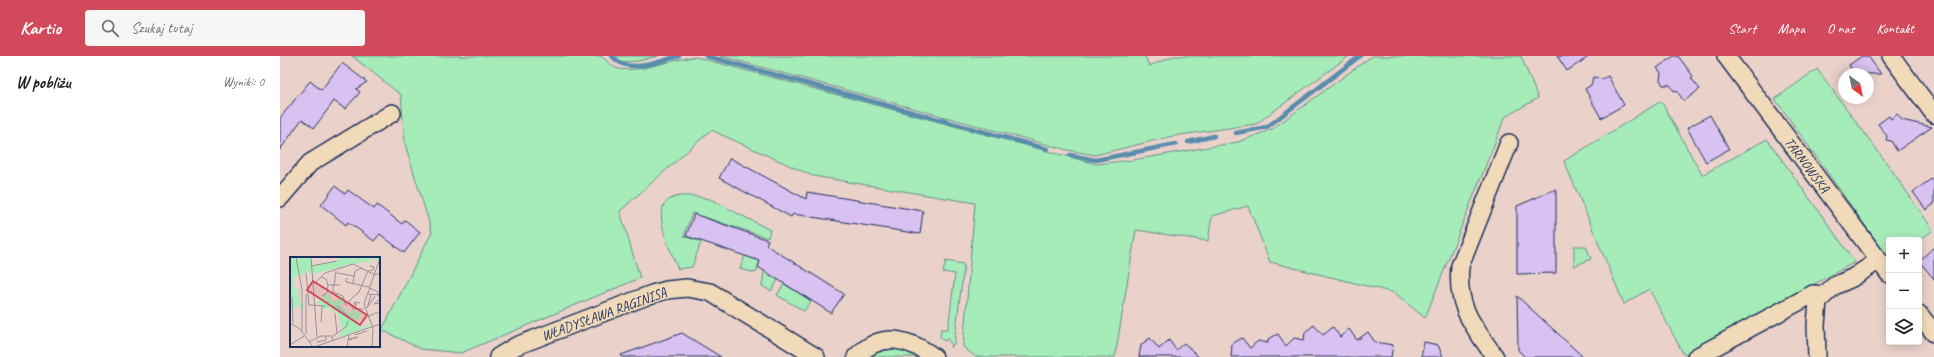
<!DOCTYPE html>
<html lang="pl">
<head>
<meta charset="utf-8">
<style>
  body { margin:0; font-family:Caveat,sans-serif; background:#f6f6f6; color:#202124 }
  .controls { position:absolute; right:12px; bottom:12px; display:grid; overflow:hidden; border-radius:4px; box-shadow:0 2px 10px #0003 }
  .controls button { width:36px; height:36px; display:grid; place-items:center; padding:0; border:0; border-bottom:1px solid #e0e0e0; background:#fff; color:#202124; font:20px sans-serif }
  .compass { position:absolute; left:1558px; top:12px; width:36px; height:36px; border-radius:50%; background:#fff; box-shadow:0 2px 10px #0003; rotate:147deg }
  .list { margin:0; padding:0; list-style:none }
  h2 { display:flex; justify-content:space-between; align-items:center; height:52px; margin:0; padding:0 16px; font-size:17px }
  h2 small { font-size:13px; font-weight:400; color:#757577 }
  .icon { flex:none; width:22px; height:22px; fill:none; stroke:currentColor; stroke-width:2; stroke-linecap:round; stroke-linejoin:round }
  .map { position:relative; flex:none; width:1654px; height:301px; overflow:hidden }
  header { display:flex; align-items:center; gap:24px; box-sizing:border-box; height:56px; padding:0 20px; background:#d1495b; color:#fff }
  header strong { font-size:19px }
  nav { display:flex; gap:22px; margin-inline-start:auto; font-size:14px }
  .search { width:280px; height:36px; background:#f6f6f6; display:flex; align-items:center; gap:10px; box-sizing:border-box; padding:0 14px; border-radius:4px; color:#757577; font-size:15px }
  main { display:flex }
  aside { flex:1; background:#fff }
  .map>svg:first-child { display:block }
</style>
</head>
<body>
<header>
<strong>Kartio</strong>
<div class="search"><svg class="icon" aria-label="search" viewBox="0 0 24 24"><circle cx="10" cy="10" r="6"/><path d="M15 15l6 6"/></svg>Szukaj tutaj</div>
<nav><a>Start</a><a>Mapa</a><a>O nas</a><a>Kontakt</a></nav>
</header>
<main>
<aside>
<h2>W pobliżu<small>Wyniki: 0</small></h2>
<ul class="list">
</ul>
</aside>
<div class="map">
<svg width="1654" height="301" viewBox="0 0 1654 301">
  <rect width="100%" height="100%" fill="#ead2ca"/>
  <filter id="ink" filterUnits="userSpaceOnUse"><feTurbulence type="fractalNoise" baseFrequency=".025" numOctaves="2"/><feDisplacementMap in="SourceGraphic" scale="8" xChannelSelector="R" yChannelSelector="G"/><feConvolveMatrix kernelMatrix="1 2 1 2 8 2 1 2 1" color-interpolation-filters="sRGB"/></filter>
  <g filter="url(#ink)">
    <g fill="#a6ecb8" stroke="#608e8b">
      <path d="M72,0H321C326,4 331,9 336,12C353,19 395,2 416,1L816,108L853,104L958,86L992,73L1092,0H1241L1258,42L1225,61L1145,262L1115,237L990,206L968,150L932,160L928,185L856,174L835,301H696L683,291L695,147L533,120L431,74L340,155L360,222L181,297L141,293L102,274L152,176L125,88L121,39Z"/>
      <path d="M336,0H378L358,5L341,6Z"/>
      <path d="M440,0H865L869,10L894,0H1069L976,68L893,80L815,99L787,94Z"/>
      <path d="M1537,13L1611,113L1653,174L1639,185L1609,184V203L1495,43Z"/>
      <path d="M1381,45L1422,119L1487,83L1575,206L1404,299L1369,233L1344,248L1284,105Z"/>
      <path d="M415,140L430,143L490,174L488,182L412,157L404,180L421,186L412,211L398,213C392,197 367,150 393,142C399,139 408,140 415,140Z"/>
      <path d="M1294,190H1306L1311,203L1294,210Z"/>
      <path d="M465,200L480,205L476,217L460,213Z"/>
      <path d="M666,205L683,208L684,210L674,288L670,292L672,289L667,283L664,285L660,281L661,273H668L675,218L663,216Z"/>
      <path d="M484,216L498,224L491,235L482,230Z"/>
      <path d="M504,228L531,245L524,255L497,239Z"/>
      <path d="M621,292L640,301H589L605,293Z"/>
    </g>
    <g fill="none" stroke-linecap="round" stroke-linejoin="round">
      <g stroke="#598dae" stroke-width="4.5">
        <path d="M332,0C348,20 379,5 399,0"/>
        <path d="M426,0L767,93"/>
        <path d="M956,77L987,71L1080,0"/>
        <path d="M908,86L934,80"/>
        <path d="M790,99L816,104L896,88"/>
      </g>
    </g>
    <g fill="#d9c1f1" stroke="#1b2f5e">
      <path d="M1277,0H1310L1287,15Z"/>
      <path d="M1394,0H1398L1413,20L1411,22L1420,33L1404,45L1396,34L1394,35L1390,29H1383L1380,24L1381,17L1377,12Z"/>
      <path d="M1582,0H1588L1601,18H1575L1569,9Z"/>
      <path d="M62,7L87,26L76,33L80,36L76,41L65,53L54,45L34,72L22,63L0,94V62L30,25L41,34Z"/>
      <path d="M1328,20L1344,49L1321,62L1305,33L1311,29L1313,21L1322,23Z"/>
      <path d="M1617,58L1622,64L1652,71L1617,95L1611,85L1606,84L1607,80L1598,68L1609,60L1611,63Z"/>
      <path d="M1430,59L1449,93L1426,106L1407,72Z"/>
      <path d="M450,102L526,143L527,136L643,155L640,178L513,158L511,161L439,122Z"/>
      <path d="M1654,121V148L1646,154L1633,136Z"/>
      <path d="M55,130L65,138L68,134L94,153L97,149L122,168L125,164L140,176L124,197L100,178L94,185L68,166L66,169L41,149Z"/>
      <path d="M1276,133V217L1237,218V150Z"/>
      <path d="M414,158L488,184L486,189L564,238L551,257L478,211L480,205L406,180Z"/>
      <path d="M1654,191V223L1639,205Z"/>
      <path d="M1237,240L1287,286L1303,301H1245L1238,294Z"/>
      <path d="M1034,269L1043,279L1053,271L1060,281L1069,273L1077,284L1088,276L1095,286L1113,289L1111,301H951L952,288L962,282L970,292L978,285L988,287V283L998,278L1006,290L1014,282L1024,284L1025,276Z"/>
      <path d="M402,277L441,301H342L341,299Z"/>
      <path d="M870,282L879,293L889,284L896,294L904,287L919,301H859L861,289Z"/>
      <path d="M1144,286L1158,289L1163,301H1141Z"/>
    </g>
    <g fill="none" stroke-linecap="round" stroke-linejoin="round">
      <defs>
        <g id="minor">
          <path d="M1446,0L1609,218"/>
          <path d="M1611,0L1654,58"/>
          <path d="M0,142L30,107L112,57"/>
          <path d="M1639,258L1654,277"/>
          <path d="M218,301L236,290L372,238L387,234L407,232L430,236L536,301"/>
          <path d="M576,301C601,275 628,282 654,301"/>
          <path d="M1215,301C1193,269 1176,252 1180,210L1229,87"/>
          <path d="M1416,301L1533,238L1544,239"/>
          <path d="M1537,301L1536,269L1538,245L1554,230L1572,222L1598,205"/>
        </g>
      </defs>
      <use href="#minor" stroke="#1b2f5e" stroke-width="20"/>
      <use href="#minor" stroke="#f1dab9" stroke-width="17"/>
    </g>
  </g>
  <g text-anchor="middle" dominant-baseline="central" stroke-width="3" stroke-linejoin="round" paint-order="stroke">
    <g font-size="14" fill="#1b2f5e" stroke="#f1dab9">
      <text transform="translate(1527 109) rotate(53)">TARNOWSKA</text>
      <text transform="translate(324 258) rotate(-20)">WŁADYSŁAWA RAGINISA</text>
    </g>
  </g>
  <g transform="translate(10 201)">
    <rect width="90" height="90" fill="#ead2ca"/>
    <path d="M0,0H21L22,18L18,13L15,17L3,20L6,40H8L7,31H10L9,46H13V52L6,48V52L1,54ZM50,0H59L62,3L67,0H90L88,4L79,1V7L75,4L68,6L71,8L65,6L23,17L22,9L47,4ZM39,36L42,43L46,44L52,39L55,45L51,49L58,56L63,53L72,56L67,64L69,71L78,68L77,63L80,69L48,81L53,73L47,54H42V49H39V52H32L33,48L27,46L31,40Z" fill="#a6ecb8"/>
    <path fill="none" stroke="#83cce4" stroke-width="2" d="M47,49L60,61"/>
    <path fill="none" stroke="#97919f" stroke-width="1" d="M6,0L12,33V74M21,0L27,80M21,9L47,4M78,14L83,13L84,10L80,9M16,16L19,48L36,49M47,16L64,19M31,20L36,22L38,28H50M57,21L56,25L79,30M63,26L65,14L72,11M23,28L35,16L63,7L85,18L90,16M43,29V35L53,39L56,49M44,29L46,14M79,31L87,34L90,42M77,37L90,38M81,38L77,51L85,39M32,39L37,36L38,28M2,40L3,66M90,42L84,47L90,46M64,46L66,49L65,45L70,46M74,52H63L59,44L69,35L78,14M45,56L47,77M78,60L85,56H90M31,65L32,49M0,66L10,72L23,90M16,77V37M65,78L77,74M43,79L56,70L58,64M59,83L68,80L59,82M19,85L31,79H42L43,84M27,85L36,83V79M0,88L14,79M24,90L90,67M57,90L59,78M82,90L83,71L74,47L90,1"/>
    <path fill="#d1495b" fill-opacity="0.15" stroke="#d1495b" stroke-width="2" d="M23,24L77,58L70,68L17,33Z"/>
    <rect width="90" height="90" fill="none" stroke="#1b2f5e" stroke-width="2"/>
  </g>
</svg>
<div class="controls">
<button>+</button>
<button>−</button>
<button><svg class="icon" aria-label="layers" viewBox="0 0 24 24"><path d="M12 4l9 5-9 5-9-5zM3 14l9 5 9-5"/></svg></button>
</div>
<svg class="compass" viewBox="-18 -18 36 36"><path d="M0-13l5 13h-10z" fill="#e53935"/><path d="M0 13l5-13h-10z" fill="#757577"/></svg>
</div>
</main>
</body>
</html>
